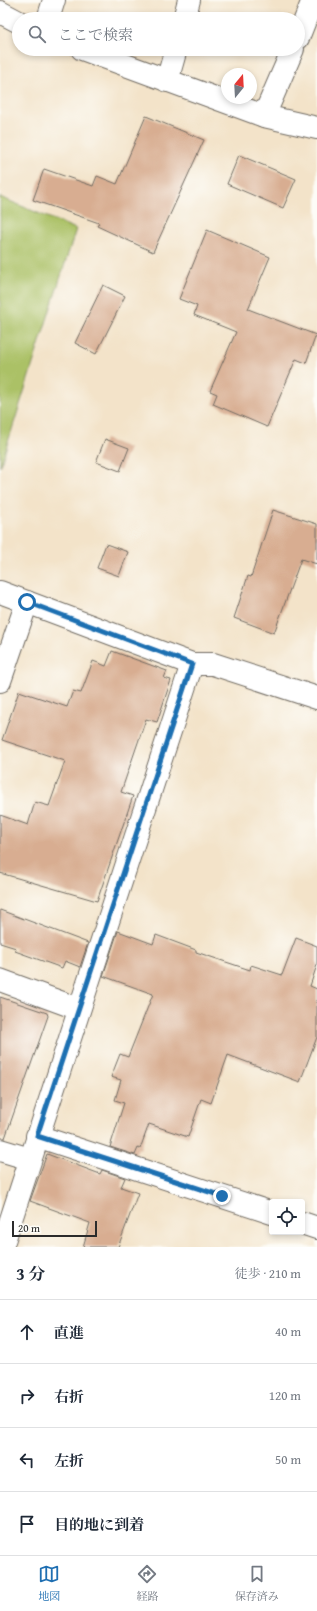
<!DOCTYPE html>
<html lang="ja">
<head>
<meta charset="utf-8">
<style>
  body { margin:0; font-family:"Gentium Book Plus","Noto Serif JP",serif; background:#f2f2f3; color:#1f2937 }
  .controls { position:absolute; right:12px; bottom:12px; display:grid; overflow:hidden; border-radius:4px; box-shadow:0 2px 6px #0003 }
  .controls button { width:36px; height:36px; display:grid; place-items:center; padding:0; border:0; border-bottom:1px solid #e0e1e3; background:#fff; color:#1f2937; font:20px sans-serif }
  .compass { position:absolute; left:221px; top:68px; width:36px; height:36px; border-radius:50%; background:#fff; box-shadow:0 2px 6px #0003; rotate:18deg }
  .scale { position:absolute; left:12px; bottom:10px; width:85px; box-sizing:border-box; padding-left:4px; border:2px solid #2b2b2b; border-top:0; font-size:11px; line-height:14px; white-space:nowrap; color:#2b2b2b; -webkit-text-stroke:3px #fdfcf7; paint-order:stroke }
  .stop { position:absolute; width:12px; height:12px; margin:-9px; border:3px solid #1f6fb2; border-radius:50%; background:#fff }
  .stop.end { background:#1f6fb2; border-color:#fff; box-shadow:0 1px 4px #0008 }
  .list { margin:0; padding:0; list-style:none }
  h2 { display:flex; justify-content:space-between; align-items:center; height:52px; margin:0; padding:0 16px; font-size:17px }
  h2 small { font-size:13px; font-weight:400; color:#747a83 }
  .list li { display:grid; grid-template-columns:26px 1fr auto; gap:12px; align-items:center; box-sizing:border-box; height:64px; padding:0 16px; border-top:1px solid #e0e1e3 }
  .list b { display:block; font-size:15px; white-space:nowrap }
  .list em { font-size:13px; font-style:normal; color:#747a83 }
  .icon { flex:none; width:22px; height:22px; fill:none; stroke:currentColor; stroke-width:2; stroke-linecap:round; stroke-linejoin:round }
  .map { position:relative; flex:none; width:317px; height:1247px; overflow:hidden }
  .search { position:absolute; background:#fff; box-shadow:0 2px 6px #0003; left:12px; right:12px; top:12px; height:44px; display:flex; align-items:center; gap:10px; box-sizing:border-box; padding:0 14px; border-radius:22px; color:#747a83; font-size:15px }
  .sheet { height:308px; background:#fff }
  nav { display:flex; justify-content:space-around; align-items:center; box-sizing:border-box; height:56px; border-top:1px solid #e0e1e3; background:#fff; font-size:11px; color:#747a83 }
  nav a { display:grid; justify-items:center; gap:2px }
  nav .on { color:#1f6fb2 }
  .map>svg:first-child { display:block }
</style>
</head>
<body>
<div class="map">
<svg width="317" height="1247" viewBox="0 0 317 1247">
  <rect width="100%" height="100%" fill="#fdfcf7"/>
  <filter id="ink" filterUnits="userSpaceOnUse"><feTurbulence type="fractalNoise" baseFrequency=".025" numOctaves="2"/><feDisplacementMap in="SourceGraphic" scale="8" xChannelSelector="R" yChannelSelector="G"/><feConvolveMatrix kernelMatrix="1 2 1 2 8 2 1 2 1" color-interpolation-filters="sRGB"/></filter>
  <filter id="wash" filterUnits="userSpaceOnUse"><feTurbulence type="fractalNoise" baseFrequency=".012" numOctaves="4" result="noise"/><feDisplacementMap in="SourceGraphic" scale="16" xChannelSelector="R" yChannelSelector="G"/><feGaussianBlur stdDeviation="0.9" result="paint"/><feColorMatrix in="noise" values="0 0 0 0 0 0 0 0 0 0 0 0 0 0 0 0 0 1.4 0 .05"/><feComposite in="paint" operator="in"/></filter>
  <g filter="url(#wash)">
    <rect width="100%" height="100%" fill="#f3e3c9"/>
    <path fill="#abc166" stroke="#6b7648" d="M0,197L76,229L0,467Z"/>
    <g id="blocks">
      <g fill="#d8ad91">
        <path d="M146,116L204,140L153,252L97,226L99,223L33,200L44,169L93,186L97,176L117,184Z"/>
        <path d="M239,155L296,179L283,208L227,184Z"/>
        <path d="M207,230L270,257L248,309L316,335L306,363L296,359L267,427L213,404L217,394L210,391L236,332L194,315L197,306L179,299Z"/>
        <path d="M103,285L125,296L96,354L75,343Z"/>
        <path d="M105,439L129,448L120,471L96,462Z"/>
        <path d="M273,510L317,524V564L301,559L274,633L234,618L248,576L251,577Z"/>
        <path d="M106,544L128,552L119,576L97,568Z"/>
        <path d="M112,651L167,671L164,678L171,680L157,722L146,719L121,792L133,796L97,901L0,873V815L28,825L35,802L49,806L65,761L2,740L19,691L67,707L73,691L81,693L93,661L106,666Z"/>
        <path d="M0,910L88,943L80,967L65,961L62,968L15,951L16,948L0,943Z"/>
        <path d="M118,931L153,944L156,935L196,950V952L250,970L251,965L282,975L296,938L317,946V965L310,986L317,989V1037L300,1082L228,1055L211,1103L201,1099L188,1137L149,1124L140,1149L138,1148L135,1155L110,1147L124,1103L115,1100L121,1080L111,1077L120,1054L128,1057L153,994L103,976Z"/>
        <path d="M0,997L47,1013L48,1016L5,1138H0Z"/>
        <path d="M47,1154L100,1174L102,1170L125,1178L121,1187L138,1193L118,1247H83L90,1223L30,1201Z"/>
      </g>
    </g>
  </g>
  <g filter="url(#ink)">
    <use href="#blocks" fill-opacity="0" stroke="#716b62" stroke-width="1"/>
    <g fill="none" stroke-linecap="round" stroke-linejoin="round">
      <defs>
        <g id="minor">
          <path d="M0,12L19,22"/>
          <path d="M48,19L54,0"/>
          <path d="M184,19L189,0"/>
          <path d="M298,38L313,0"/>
          <path d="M82,49L264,116L317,128"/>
          <path d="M167,81L176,49"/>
          <path d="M264,116L293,49"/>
          <path d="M0,592L192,664H213L317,698"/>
          <path d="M0,681L27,602"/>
          <path d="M0,980L79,1009"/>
          <path d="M37,1136L272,1213"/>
          <path d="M0,1150L30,1159"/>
          <path d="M302,1223L317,1228"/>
          <path d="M2,1247L192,664"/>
        </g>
      </defs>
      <use href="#minor" stroke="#716b62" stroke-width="24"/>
      <use href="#minor" stroke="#fff" stroke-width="22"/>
    </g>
  </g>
  <g fill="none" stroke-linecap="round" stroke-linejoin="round" filter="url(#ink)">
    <path stroke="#1f6fb2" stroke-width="5" d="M27,602L192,664L37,1136L222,1196"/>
  </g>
</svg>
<div class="controls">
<button><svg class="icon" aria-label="locate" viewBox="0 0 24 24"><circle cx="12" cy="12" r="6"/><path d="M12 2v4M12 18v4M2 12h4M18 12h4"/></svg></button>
</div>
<svg class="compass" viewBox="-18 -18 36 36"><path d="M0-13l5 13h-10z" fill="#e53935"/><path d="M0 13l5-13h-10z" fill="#747a83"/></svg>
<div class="scale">20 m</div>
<div class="stop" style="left:27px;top:602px"></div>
<div class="stop end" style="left:222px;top:1196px"></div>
<div class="search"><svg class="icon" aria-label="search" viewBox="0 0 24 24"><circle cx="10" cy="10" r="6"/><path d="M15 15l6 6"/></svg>ここで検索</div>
</div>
<section class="sheet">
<h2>3 分<small>徒歩 · 210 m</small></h2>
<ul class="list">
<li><svg class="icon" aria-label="ahead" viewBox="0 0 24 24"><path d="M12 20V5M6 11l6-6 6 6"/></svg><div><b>直進</b></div><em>40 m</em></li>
<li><svg class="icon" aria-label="right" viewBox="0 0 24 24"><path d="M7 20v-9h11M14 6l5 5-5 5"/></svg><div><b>右折</b></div><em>120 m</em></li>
<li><svg class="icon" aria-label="left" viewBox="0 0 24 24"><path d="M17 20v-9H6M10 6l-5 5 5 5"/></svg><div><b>左折</b></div><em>50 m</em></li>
<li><svg class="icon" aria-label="arrive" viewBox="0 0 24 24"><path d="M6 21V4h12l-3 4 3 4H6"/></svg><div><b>目的地に到着</b></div></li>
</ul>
</section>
<nav>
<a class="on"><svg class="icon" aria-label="map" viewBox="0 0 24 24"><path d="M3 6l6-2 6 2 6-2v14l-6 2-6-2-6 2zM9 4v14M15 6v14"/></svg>地図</a>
<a><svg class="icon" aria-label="directions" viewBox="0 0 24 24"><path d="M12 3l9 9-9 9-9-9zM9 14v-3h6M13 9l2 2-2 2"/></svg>経路</a>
<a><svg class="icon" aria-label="saved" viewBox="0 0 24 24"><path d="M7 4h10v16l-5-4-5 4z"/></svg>保存済み</a>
</nav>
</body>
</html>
